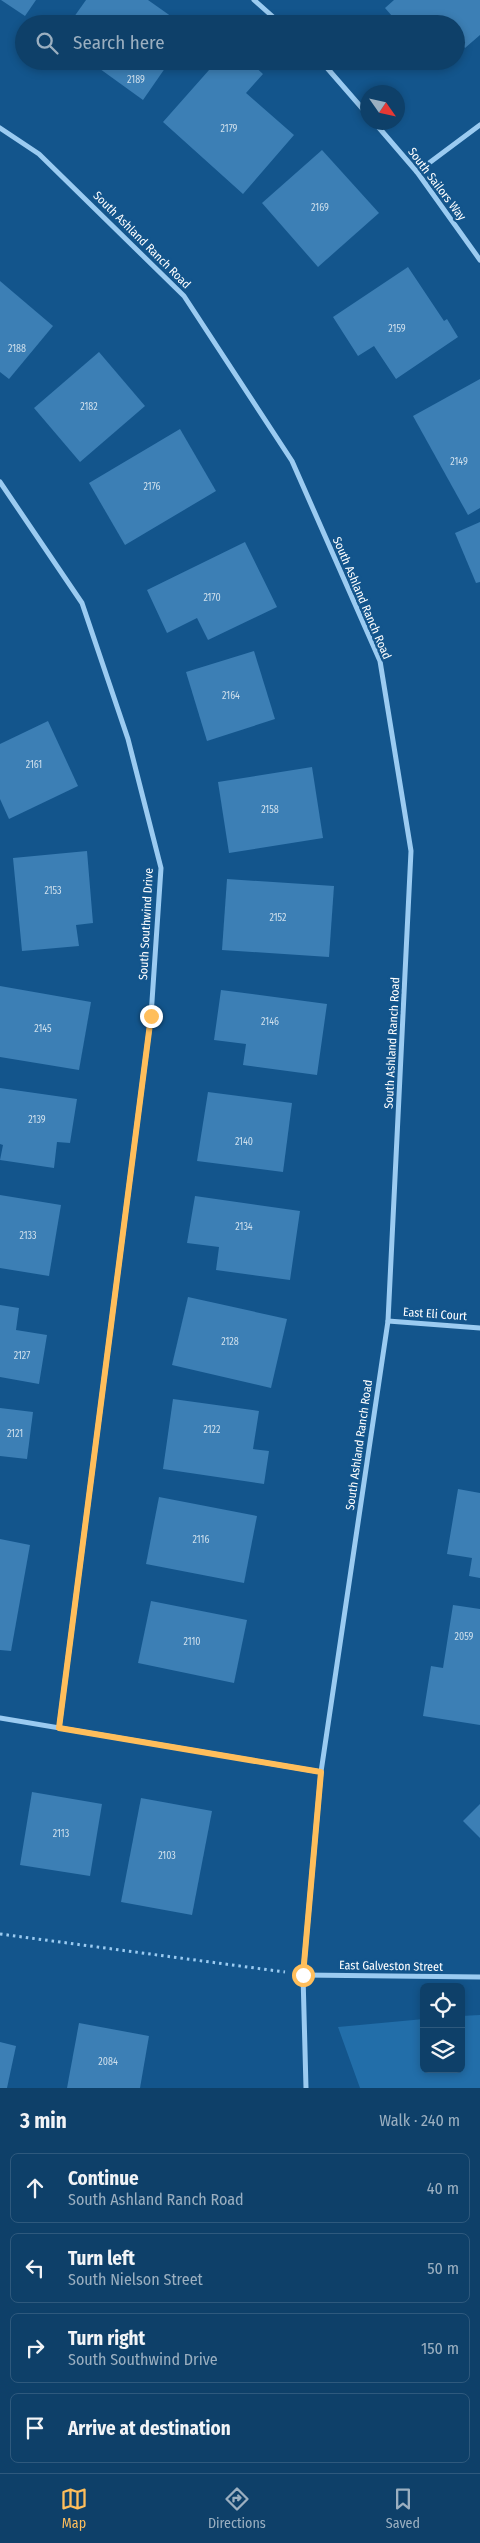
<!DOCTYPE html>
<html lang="en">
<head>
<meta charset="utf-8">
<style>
  body { margin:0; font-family:"Fira Sans Condensed",sans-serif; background:#17476f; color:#f1f3f6 }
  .controls { position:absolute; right:15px; bottom:15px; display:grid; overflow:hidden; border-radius:8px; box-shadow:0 2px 8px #0003 }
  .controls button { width:45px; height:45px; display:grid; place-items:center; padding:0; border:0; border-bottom:1px solid #2e597d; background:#0e4069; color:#f1f3f6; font:25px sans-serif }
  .compass { position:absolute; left:360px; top:85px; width:45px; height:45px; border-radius:50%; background:#0e4069; box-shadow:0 2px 8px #0003; rotate:124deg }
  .stop { position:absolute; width:15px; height:15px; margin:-11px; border:4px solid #ffbe5b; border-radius:50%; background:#fff }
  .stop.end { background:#ffbe5b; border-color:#fff; box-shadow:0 1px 5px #0008 }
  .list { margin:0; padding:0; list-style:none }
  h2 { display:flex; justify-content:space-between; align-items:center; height:65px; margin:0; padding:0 20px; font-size:21px }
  h2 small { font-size:16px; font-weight:400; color:#9bafc0 }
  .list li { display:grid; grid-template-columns:32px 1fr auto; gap:15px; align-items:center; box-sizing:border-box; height:70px; margin:0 10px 10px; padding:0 10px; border:1px solid #2e597d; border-radius:8px }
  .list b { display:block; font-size:19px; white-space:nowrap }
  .list p { margin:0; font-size:16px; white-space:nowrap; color:#9bafc0 }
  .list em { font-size:16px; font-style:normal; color:#9bafc0 }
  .icon { flex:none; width:28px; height:28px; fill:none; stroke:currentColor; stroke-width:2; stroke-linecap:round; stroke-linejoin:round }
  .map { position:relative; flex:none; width:480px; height:2088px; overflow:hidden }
  .search { position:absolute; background:#0e4069; box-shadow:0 2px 8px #0003; left:15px; right:15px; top:15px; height:55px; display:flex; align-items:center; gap:12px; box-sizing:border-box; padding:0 18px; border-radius:28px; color:#9bafc0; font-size:19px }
  .sheet { height:385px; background:#0e4069 }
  nav { display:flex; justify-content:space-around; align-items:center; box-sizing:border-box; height:70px; border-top:1px solid #2e597d; background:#0e4069; font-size:14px; color:#9bafc0 }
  nav a { display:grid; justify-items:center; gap:2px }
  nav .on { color:#ffbe5b }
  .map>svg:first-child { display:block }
</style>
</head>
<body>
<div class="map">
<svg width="480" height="2088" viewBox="0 0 480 2088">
  <rect width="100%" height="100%" fill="#13558c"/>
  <path fill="#226ea9" d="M480,2015V2088H360L338,2027L424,2019V2069H461V2016Z"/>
  <g fill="#3c7fb5">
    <path d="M1,0H36L25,16Z"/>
    <path d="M86,0H148L182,24H69Z"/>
    <path d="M394,0H480V35L465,48L456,38V24H399L385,8Z"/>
    <path d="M89,61H170L143,100Z"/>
    <path d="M217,61H249L263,74L246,93L294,135L243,194L163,122Z"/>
    <path d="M322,150L379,213L318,267L262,203Z"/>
    <path d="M408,267L444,321L447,319L458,337L396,379L374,346L358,356L333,317Z"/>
    <path d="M0,281L53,326L9,379L0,372Z"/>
    <path d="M99,352L145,406L80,462L34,408Z"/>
    <path d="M480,379V508L468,515L413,416Z"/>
    <path d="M180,429L216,491L125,545L89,483Z"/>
    <path d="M480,522V582L476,583L455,533Z"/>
    <path d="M245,542L277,607L208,640L197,618L167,633L147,590Z"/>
    <path d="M254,651L275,719L207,741L186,672Z"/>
    <path d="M48,721L78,786L9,819L0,799V744Z"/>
    <path d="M312,767L323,838L229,853L218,782Z"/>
    <path d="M87,851L93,923L76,925L79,946L22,951L13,858Z"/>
    <path d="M227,879L334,886L329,957L222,950Z"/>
    <path d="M0,986L91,1002L79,1070L0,1057Z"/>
    <path d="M221,990L327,1004L317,1075L243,1065L246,1044L214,1040Z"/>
    <path d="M0,1088L77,1099L70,1143L57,1142L54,1168L0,1160L3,1145L0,1144Z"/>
    <path d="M208,1092L292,1103L283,1172L197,1161Z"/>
    <path d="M0,1195L61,1205L49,1276L0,1268Z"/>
    <path d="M195,1196L300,1211L290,1280L216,1270L219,1247L187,1243Z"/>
    <path d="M188,1297L287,1319L271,1388L172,1365Z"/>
    <path d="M0,1305L19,1308L16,1330L47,1335L39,1384L0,1377Z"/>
    <path d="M173,1399L259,1411L253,1449L269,1451L264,1484L163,1469Z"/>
    <path d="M0,1408L33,1412L27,1459L0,1456Z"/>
    <path d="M458,1489L480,1493V1578L469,1576L472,1558L447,1554Z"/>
    <path d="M159,1497L257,1516L244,1583L146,1564Z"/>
    <path d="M0,1539L30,1545L11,1651L0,1650Z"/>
    <path d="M151,1601L247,1620L234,1683L138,1663Z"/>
    <path d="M453,1605L480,1609V1725L423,1716L431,1666L443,1668Z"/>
    <path d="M32,1792L102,1804L90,1876L20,1865Z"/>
    <path d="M141,1798L212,1811L192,1915L121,1902Z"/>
    <path d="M480,1804V1838L463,1821Z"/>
    <path d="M79,2023L149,2036L140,2088H67Z"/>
    <path d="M0,2042L16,2046L7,2088H0Z"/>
  </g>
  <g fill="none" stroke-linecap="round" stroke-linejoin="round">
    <path stroke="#9bcbf1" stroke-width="3" stroke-dasharray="2.5 4" stroke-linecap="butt" d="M0,1934L285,1972"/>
    <g stroke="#9bcbf1" stroke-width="5">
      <path d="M254,0L281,24"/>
      <path d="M321,61L368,115"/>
      <path d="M374,122L417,172L480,260"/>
      <path d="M0,128L39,154L184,296L292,461L380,661L411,851L388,1321L321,1772L303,1975L306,2088"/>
      <path d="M417,172L480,125"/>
      <path d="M0,482L82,603L128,739L161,868L151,1016L59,1728"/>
      <path d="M388,1321L480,1328"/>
      <path d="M0,1718L321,1772"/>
      <path d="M303,1975L480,1977"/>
    </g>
  </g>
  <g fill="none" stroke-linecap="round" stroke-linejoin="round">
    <path stroke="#ffbe5b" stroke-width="6" d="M151,1016L59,1728L321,1772L303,1975"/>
  </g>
  <g text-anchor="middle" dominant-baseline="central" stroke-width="5" stroke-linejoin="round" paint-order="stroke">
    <g font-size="10" fill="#cedfec">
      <text x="136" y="80">2189</text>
      <text x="229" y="129">2179</text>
      <text x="320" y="208">2169</text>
      <text x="397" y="329">2159</text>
      <text x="17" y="349">2188</text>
      <text x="89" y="407">2182</text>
      <text x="459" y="462">2149</text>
      <text x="152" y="487">2176</text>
      <text x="212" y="598">2170</text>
      <text x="231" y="696">2164</text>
      <text x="34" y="765">2161</text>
      <text x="270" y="810">2158</text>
      <text x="53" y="891">2153</text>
      <text x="278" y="918">2152</text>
      <text x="270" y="1022">2146</text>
      <text x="43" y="1029">2145</text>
      <text x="37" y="1120">2139</text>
      <text x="244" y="1142">2140</text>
      <text x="244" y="1227">2134</text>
      <text x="28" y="1236">2133</text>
      <text x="230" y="1342">2128</text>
      <text x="22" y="1356">2127</text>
      <text x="212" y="1430">2122</text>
      <text x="15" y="1434">2121</text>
      <text x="201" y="1540">2116</text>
      <text x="464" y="1637">2059</text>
      <text x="192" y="1642">2110</text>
      <text x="61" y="1834">2113</text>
      <text x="167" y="1856">2103</text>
      <text x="108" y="2062">2084</text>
    </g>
    <g font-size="12" fill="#fff" stroke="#13558c">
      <text transform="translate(437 184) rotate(53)">South Sailors Way</text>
      <text transform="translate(142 240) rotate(45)">South Ashland Ranch Road</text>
      <text transform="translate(362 598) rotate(67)">South Ashland Ranch Road</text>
      <text transform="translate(146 924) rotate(-87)">South Southwind Drive</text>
      <text transform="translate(392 1043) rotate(-87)">South Ashland Ranch Road</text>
      <text transform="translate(435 1314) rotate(4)">East Eli Court</text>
      <text transform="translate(359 1445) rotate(-82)">South Ashland Ranch Road</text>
      <text transform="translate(391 1966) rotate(1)">East Galveston Street</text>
    </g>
  </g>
</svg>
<div class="controls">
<button><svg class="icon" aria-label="locate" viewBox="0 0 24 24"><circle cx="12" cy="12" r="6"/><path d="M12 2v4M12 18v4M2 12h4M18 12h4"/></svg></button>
<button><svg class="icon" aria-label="layers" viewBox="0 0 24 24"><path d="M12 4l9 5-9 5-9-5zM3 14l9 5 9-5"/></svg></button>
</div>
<svg class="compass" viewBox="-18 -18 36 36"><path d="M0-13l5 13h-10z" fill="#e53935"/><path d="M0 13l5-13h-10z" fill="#9bafc0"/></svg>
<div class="stop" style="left:303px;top:1975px"></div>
<div class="stop end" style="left:151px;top:1016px"></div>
<div class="search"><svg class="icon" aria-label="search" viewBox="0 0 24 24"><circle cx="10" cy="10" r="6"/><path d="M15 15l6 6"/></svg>Search here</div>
</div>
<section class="sheet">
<h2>3 min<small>Walk · 240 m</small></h2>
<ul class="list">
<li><svg class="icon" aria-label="ahead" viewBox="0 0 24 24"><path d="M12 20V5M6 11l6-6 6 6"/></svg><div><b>Continue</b><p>South Ashland Ranch Road</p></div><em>40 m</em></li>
<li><svg class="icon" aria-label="left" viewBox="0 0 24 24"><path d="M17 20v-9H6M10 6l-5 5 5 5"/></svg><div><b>Turn left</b><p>South Nielson Street</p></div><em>50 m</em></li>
<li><svg class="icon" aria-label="right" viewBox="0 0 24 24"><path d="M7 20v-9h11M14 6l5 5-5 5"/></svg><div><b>Turn right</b><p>South Southwind Drive</p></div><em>150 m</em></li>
<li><svg class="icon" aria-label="arrive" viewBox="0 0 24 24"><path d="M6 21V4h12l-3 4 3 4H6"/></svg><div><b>Arrive at destination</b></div></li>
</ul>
</section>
<nav>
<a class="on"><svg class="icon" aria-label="map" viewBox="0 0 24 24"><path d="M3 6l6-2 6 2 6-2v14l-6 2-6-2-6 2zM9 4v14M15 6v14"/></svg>Map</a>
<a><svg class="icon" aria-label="directions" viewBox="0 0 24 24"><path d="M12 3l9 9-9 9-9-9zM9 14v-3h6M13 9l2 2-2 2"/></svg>Directions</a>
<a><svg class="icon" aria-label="saved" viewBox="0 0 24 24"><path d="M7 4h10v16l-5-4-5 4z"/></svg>Saved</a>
</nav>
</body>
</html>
